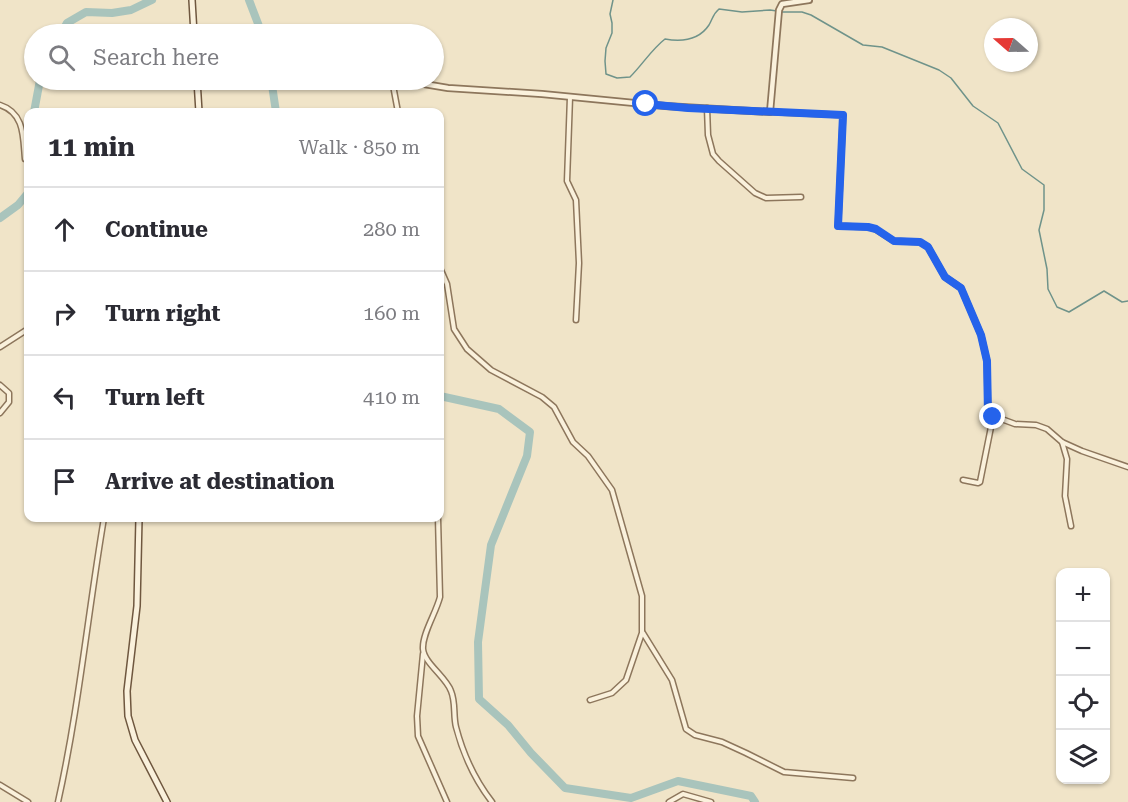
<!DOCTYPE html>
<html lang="en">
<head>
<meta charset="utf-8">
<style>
  body { margin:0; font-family:"Roboto Serif",serif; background:#f7f7f7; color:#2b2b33 }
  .controls { position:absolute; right:18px; bottom:18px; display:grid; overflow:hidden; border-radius:12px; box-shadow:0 2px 4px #0004 }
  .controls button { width:54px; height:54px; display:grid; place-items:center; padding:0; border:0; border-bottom:2px solid #e1e1e2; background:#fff; color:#2b2b33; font:30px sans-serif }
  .compass { position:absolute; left:984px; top:18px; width:54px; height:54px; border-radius:50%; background:#fff; box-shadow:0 2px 4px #0004; rotate:290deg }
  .stop { position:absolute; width:18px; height:18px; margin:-14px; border:4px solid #2563eb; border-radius:50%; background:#fff }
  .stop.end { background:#2563eb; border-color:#fff; box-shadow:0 2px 6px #0008 }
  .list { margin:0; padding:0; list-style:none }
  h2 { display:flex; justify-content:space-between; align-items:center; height:78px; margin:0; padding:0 24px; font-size:26px }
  h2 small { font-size:20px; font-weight:400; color:#7c7c81 }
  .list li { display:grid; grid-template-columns:39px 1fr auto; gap:18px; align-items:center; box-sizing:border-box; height:84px; padding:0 24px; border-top:2px solid #e1e1e2 }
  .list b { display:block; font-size:22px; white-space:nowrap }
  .list em { font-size:20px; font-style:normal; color:#7c7c81 }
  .icon { flex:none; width:33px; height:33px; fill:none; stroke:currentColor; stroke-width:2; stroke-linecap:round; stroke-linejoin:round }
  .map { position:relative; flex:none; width:1128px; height:802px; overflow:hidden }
  .search { position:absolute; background:#fff; box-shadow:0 2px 4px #0004; left:24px; top:24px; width:420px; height:66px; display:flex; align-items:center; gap:15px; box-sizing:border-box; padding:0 21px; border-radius:33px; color:#7c7c81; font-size:22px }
  .panel { position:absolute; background:#fff; box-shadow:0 2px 4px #0004; left:24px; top:108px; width:420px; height:414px; border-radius:12px }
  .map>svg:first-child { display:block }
</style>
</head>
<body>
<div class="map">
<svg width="1128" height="802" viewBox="0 0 1128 802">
  <rect width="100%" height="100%" fill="#f0e4c8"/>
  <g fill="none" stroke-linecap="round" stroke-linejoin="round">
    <g stroke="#6f938a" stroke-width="1.5">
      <path d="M613,0L610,14L612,23V33L606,48L605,61L606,74L617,78L630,77C643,64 651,50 665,39C682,42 699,40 709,25C713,18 713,14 719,9L742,12L770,10L777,11"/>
      <path d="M782,12H802L811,15L863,45L882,47L939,70L951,78L973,106L998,123L1022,169L1044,185V210L1039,230L1047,269L1048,289L1057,307L1069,312L1104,291L1122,302L1128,301"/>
    </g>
    <g stroke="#a9c4bc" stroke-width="8">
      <path d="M249,0L262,34"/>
      <path d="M61,34L67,23L86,12L112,13L131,10L152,0"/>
      <path d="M272,85L276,112"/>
      <path d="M34,112L40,80"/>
      <path d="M0,218L18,205L28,193"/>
      <path d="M440,396L499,409L530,432L527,456L491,545L478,642L479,699L508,725L531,753L565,788L631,798L678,781L751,796L755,802"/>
    </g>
    <defs>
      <g id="minor">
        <path d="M392,80L398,112"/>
        <path d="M570,97L567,181L576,200L579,263L576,320"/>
        <path d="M0,105C25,113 23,138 25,159"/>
        <path d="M707,108L708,135L713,154L719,161L755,193L766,198L801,197"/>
        <path d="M770,112L843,115L838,226L868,227L875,229L894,241L920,242L928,247L945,277L961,288L981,335L987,361L988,414L1015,424L1036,425L1047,429L1062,442L1082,451L1128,467"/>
        <path d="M440,268L447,284L454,329L467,349L491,370L542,397L554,407L573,442L588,456L612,490L642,596V633L626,680L612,693L590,700"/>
        <path d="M0,347L28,329"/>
        <path d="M0,385L9,393V402L0,413"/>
        <path d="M1062,442L1067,459L1065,496L1071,526"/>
        <path d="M963,480L978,483L980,482L993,417"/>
        <path d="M438,518L440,597C436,613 422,634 423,649C424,663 446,677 451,691C456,703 453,715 456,727C463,754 475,780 492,802"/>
        <path d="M643,633L672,680L686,729L695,735L722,742L746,753L784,772L853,778"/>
        <path d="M423,654L417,716L418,736L447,802"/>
        <path d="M0,785L28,802"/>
        <path d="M58,802C79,708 88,612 104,518"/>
        <path d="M669,802L683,794L711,802"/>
      </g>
      <g id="tertiary">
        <path d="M400,80L448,88L542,94L665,106L770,112L779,10L782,4L809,0"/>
        <path d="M197,84L297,80"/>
      </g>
      <g id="secondary">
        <path d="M192,0L194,34"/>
        <path d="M197,80L199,112"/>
        <path d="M139,518L137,606L127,691L128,716L135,740L167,802"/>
      </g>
    </defs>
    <use href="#minor" stroke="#8d765c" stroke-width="7"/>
    <use href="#tertiary" stroke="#8d765c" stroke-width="8"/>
    <use href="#secondary" stroke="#6f573f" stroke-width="8"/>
    <use href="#minor" stroke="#faf1dc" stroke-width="4"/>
    <use href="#tertiary" stroke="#faf1dc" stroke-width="4.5"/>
    <use href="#secondary" stroke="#faf1dc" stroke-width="5"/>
  </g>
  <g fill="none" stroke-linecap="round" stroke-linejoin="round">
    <path stroke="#2563eb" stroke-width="8" d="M646,104L688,108L843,115L838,226L868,227L876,229L894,241L920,242L928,247L945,277L961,288L981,335L987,361L988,414L993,417"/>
  </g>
</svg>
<div class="controls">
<button>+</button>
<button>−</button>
<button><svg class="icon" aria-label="locate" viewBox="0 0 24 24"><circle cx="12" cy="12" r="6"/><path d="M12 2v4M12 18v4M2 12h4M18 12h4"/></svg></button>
<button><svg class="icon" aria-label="layers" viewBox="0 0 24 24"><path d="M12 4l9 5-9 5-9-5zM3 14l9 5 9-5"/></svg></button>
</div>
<svg class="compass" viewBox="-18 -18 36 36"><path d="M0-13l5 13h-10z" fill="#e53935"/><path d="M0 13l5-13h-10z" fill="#7c7c81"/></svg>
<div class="stop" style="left:646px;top:104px"></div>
<div class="stop end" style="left:993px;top:417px"></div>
<div class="search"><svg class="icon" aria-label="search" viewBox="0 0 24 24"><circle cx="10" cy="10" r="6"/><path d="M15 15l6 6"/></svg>Search here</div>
<section class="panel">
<h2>11 min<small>Walk · 850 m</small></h2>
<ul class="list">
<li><svg class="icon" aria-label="ahead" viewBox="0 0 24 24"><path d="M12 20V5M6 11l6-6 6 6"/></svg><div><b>Continue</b></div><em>280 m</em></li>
<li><svg class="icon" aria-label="right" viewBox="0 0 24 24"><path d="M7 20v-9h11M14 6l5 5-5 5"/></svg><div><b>Turn right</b></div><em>160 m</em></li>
<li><svg class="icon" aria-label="left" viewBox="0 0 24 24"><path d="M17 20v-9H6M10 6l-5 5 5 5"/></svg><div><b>Turn left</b></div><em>410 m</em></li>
<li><svg class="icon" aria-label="arrive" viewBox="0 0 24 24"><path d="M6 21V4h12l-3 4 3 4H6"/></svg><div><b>Arrive at destination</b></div></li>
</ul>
</section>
</div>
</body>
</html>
